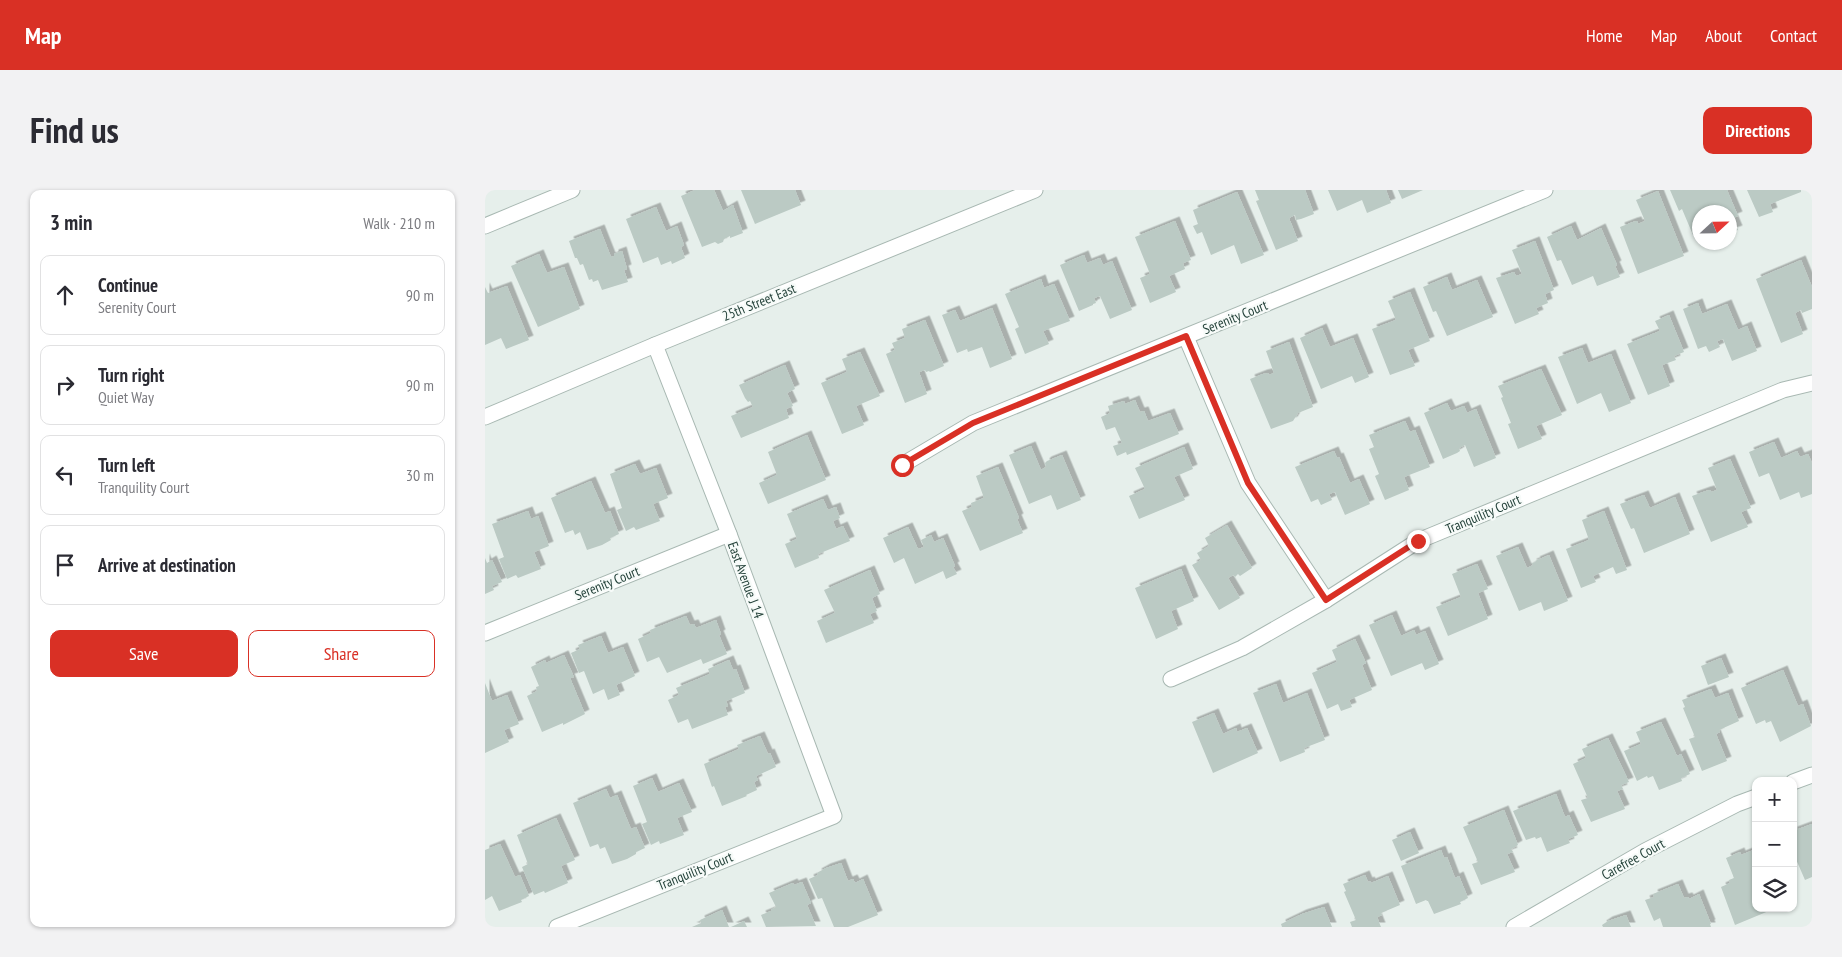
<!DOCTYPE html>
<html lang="en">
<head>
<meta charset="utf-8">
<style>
  body { margin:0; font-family:"PT Sans Narrow",sans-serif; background:#f2f2f3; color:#2b2b33 }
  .controls { position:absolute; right:15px; bottom:15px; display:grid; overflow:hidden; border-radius:10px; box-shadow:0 1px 4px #0004 }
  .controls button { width:45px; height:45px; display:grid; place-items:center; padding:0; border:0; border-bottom:1px solid #e1e1e2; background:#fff; color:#2b2b33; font:25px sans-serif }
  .compass { position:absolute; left:1207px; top:15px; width:45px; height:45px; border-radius:50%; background:#fff; box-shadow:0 1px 4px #0004; rotate:68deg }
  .stop { position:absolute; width:15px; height:15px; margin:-11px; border:4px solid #d93025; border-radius:50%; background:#fff }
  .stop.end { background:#d93025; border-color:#fff; box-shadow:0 1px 5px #0008 }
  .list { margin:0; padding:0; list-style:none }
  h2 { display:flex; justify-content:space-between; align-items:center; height:65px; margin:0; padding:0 20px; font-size:21px }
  h2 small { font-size:16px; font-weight:400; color:#7c7c81 }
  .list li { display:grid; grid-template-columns:32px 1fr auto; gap:15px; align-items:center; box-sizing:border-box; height:80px; margin:0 10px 10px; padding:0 10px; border:1px solid #e1e1e2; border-radius:10px }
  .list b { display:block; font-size:19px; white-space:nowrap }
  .list p { margin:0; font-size:16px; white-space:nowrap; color:#7c7c81 }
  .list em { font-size:16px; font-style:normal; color:#7c7c81 }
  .actions { display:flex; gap:10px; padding:15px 20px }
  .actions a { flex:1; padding:11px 0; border:1px solid #d93025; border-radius:10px; text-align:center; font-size:18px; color:#d93025 }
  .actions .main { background:#d93025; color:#fff }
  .icon { flex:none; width:28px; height:28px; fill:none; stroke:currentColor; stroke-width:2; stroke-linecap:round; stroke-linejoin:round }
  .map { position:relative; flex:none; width:1327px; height:737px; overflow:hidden; border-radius:10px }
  header { display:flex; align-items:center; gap:30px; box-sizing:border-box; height:70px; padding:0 25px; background:#d93025; color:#fff }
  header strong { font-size:24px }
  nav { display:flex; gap:28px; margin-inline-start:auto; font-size:18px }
  .intro { display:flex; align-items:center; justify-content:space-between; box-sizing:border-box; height:120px; padding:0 30px }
  h1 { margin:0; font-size:35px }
  .button { padding:12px 22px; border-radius:10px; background:#d93025; color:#fff; font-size:18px; font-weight:700 }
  main { display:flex; gap:30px; padding:0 30px }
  aside { flex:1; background:#fff; border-radius:10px; box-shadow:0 1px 4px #0004 }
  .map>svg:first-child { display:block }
</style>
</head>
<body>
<header>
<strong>Map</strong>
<nav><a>Home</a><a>Map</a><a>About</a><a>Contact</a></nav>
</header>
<div class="intro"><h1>Find us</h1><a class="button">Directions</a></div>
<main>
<aside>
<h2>3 min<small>Walk · 210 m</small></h2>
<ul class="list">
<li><svg class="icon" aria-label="ahead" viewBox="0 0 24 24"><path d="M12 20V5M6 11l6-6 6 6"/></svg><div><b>Continue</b><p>Serenity Court</p></div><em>90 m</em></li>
<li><svg class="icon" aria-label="right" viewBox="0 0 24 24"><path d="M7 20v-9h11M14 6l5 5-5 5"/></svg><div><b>Turn right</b><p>Quiet Way</p></div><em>90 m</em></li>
<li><svg class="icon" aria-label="left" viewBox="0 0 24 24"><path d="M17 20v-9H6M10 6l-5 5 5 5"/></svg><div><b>Turn left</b><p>Tranquility Court</p></div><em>30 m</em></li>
<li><svg class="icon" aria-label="arrive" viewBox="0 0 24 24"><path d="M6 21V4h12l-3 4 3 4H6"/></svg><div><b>Arrive at destination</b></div></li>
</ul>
<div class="actions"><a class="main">Save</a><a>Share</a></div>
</aside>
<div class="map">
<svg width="1327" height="737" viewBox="0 0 1327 737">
  <defs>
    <filter id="shadow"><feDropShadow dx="4.5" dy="-4.5" stdDeviation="0" flood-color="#0004"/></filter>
  </defs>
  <rect width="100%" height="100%" fill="#e6efeb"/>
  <g fill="#bbcac4" filter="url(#shadow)">
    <path d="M210,0H229L238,21L248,15L258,43L245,48V46L239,49L238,52L233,54L230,52L217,57L196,6Z"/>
    <path d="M256,0H310L316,15L270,34Z"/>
    <path d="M770,0H820L829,24L816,29L811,30L810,25L804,28L813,51L791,60L771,11L774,10Z"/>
    <path d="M843,0H901L906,13L882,23L877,10L852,21Z"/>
    <path d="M913,0H938L917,9Z"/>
    <path d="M1185,0H1242L1253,26L1248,28L1253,40L1244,43V22H1214V42L1208,45L1197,19L1194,21Z"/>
    <path d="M1262,0H1316V2L1285,14L1288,22L1274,27Z"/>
    <path d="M1173,1L1199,66L1153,84L1135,37L1148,32L1152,31L1153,34L1160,31L1151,10Z"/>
    <path d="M752,2L779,65L756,74L749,55L726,65L717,42L712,44L708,36L713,34L708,20Z"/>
    <path d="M171,17L181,41L192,36L199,55L196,57L200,68L187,74L186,71L176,75L173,67L158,73L141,29Z"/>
    <path d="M690,31L706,70L698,73L700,79L684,86L691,102L665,113L655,88L665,84L650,47Z"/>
    <path d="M1086,36L1092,50L1116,38L1132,75L1130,76L1135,87L1112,96L1108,86L1087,95L1076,70L1072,71L1062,47Z"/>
    <path d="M115,39L126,67L129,66V64L137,61L142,79L139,80L143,92L117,100L113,90L108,92L107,89L104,90L98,74L95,75L92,68H90L84,51Z"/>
    <path d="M1050,51L1069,100L1060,104L1063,113L1051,118L1054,124L1030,134L1011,88L1029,82L1031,86L1037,84L1027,60Z"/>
    <path d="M54,64L62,83L79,77L95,119L53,137L26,76Z"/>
    <path d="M599,65L602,73L615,68L618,75L627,71L647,120L625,129L615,106L609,108L611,113L608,114V115L594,121L575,75Z"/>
    <path d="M1316,70L1327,97V119L1317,123L1316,120L1310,123L1318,144L1296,153L1271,89Z"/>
    <path d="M962,87L967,100L992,90L1008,127L962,146L951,121L948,122L938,97Z"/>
    <path d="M556,89L559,98L569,94L585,131L558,141L564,154L540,164L530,139L534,137L520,104Z"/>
    <path d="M22,96L44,150L21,159L16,148L0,155V97L3,103Z"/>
    <path d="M925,102L945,151L923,160L930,176L905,185L887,139L911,130L903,111Z"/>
    <path d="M1213,113L1217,124L1242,114L1253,140L1262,136L1272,161L1247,171L1238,149L1232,151L1235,157L1224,162L1221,156L1213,159L1198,119Z"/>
    <path d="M507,118L527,169L505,178L497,157L483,162L482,159L472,163L457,125L470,120L475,131Z"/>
    <path d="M1184,125L1199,162L1189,166L1191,170L1177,175L1185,196L1163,205L1142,154L1175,141L1170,131Z"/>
    <path d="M440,130L459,176L445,182L444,181L441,182L440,180L434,182L442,204L420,213L401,164L410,160L407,153L420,148L417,139Z"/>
    <path d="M837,138L845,157L868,148L884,187L870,193L867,186L836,199L815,148Z"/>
    <path d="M804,152L828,217L813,223L808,231L786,239L765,189L778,184L783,183L784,185L789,183L781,161Z"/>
    <path d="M1097,158L1103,173L1126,164L1146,213L1124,222L1116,203L1092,214L1073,167Z"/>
    <path d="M375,162L395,206L371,216L379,235L357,244L336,193L362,182L357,169Z"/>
    <path d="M300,175L310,199L302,203L308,216L301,219L304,228L256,248L246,226L268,217L265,211L263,212L260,208L254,195Z"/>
    <path d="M1056,179L1077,225L1051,236L1057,249L1033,259L1023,234L1026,233L1016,208L1018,207L1013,196Z"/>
    <path d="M650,210L655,222L659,221L663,231L685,223L694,244L642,265L641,262L632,266L628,256L637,253L630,237L621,240L616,227L625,223L623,216L639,211L640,214Z"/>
    <path d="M962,213L966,221L979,216L982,223L991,219L1011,268L989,277L980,255L974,258L975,261L972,263L958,269L939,223Z"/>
    <path d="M920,231L925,242L930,240L945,277L919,287L924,300L900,310L890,286L894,284L884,259L889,257L884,245Z"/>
    <path d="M322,245L341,290L283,314L274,293L292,285L283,262Z"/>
    <path d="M1289,252L1296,268L1312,261L1315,267L1323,264L1327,273V304L1316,308L1314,302L1295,310L1284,283L1274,287L1264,262Z"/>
    <path d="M546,256L556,280L561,277L560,273L562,271L577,265L596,310L572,320L566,305L544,314L524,265Z"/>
    <path d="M699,257L708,279L689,287L700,310L654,329L644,306L660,299L650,278Z"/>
    <path d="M849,261L852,268L854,267L865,293L874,289L885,314L860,325L850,302L844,304L847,310L836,315L833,309L826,312L810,277Z"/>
    <path d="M1245,269L1266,318L1256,322L1263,337L1226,352L1207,306L1221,301L1225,300L1226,302L1232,300L1223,278Z"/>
    <path d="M150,274L155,284L171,278L183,308L168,314L175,331L151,340L149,337L141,341L132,320L137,318L125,284Z"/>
    <path d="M513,277L534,328L532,329L538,343L495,361L477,321L487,317L486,313L499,308L491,286Z"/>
    <path d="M106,291L120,323L125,321L134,344L125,348L126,350L117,355L102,360L95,342L90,345L88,340L80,343L66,308Z"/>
    <path d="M1159,305L1165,318L1190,307L1205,344L1159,363L1149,338L1146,339L1135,314Z"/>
    <path d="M338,309L343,320L351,317L355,328L348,331L351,339L358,336L365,351L333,364L334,368L310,378L300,354L312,349L302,324Z"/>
    <path d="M43,321L46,329L53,326L64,356L49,362L56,379L33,388L31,385L22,389L14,369L19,367L7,334Z"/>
    <path d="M1119,321L1142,380L1131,384L1128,377L1108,386L1111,392L1096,398L1081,359L1104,350L1097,330Z"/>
    <path d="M742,335L767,378L755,386L753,384L750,387L748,385L743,388L755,408L734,420L707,375L716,370L712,363L724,356L720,348Z"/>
    <path d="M423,337L433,359L439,357L436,350L446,345L449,352L458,348L470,376L468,377L472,384L461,389L458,381L430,394L419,368L409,373L398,348Z"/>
    <path d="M1033,357L1042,378L1048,375L1047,373L1051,372L1050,371L1064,365L1083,411L1059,421L1056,412L1034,421L1011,366Z"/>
    <path d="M0,368L2,373L7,370L17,392L7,396L9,400L0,404Z"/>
    <path d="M992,374L1003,399L993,403L1003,429L963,446L951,417L976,407L967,384Z"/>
    <path d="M696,379L709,411L686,421L693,439L671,449L650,398Z"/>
    <path d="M385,380L395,404L387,408L392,421L385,424L389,433L341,453L332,431L350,423L339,400Z"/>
    <path d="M907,425L916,446L929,440L931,445L940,441L954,474L940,480L937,473L906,486L884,435Z"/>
    <path d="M201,426L205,435L209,434L211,438L231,430L236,444L234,445L242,464L218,474L216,469L182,483L174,467L162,472L153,449L166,443L165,440Z"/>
    <path d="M116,446L123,463L138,457L150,486L131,495L135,505L123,510L119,499L108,504L99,481L94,483L86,463L95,459L93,455Z"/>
    <path d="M870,449L881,473L877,475L887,500L864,510L867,517L856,521L853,514L842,519L827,483L852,472L847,460Z"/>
    <path d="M79,465L89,487L85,488L100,524L78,535V533L57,542L42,506L52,501L51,497L54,496L46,477L60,470L61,473Z"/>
    <path d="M1236,468L1244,487L1223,495L1216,476Z"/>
    <path d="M244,470L248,480L251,479L260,503L241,511L243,516L240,517L243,525L207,539L203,529L193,533L183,510L194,505L191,498L225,484L223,479Z"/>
    <path d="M1298,480L1313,516L1318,514L1326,536L1295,552L1286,531L1281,533L1280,530L1271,534L1256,498Z"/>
    <path d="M0,493L7,511L22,505L34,534L19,540L24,552L0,563Z"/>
    <path d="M791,494L798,513L822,503L840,550L819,558L820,562L795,572L768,503Z"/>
    <path d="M1226,499L1230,508L1243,503L1254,531L1234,540L1235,542L1231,544L1242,571L1217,581L1204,549L1210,547L1198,518L1200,517L1197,510Z"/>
    <path d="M729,523L738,544L751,538L752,542L762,538L773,563L728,583L707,532Z"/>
    <path d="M1176,532L1192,566L1196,564L1205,584L1196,588L1197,591L1174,600L1168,586L1163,588L1162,586L1152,591L1139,561L1156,554L1151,542Z"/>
    <path d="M275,546L283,564L285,563L291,577L271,586L273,590L269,592L272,600L261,605L262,606L237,616L229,596L227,597L219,574L254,559L252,555Z"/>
    <path d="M1123,548L1144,592L1136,595L1138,599L1132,601L1140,619L1106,632L1096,610L1103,608L1088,574L1101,568L1097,559Z"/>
    <path d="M167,588L173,602L194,593L207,622L192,628L199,645L175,654L174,651L166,655L157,634L162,632L148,596Z"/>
    <path d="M121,599L125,608L132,605L146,639L151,637L160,658L151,662V664L142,669L127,674L120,657L115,659L113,654L105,657L88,613Z"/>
    <path d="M1071,604L1080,627L1084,625L1093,645L1083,649L1085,653L1062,662L1056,647L1051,649L1050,647L1041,650L1028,621Z"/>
    <path d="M1019,620L1033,655L1026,659L1028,662L1022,664L1030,682L996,695L987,674L993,672L978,637Z"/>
    <path d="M71,628L90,670L76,676L83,693L60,703L59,701L49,705L37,677L43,674L32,645Z"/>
    <path d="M1327,634V687L1320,690L1310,667L1308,668V641Z"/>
    <path d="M925,642L934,663L916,671L907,650Z"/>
    <path d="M15,654L30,687L35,685L44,706L36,710L37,712L14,721L7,706L0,710V660Z"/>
    <path d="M1271,659V718H1291L1250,735L1236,697L1245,693L1244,690L1249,688L1241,668L1255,662L1256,665Z"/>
    <path d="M956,660L959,668L962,667L970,688L974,686L983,708L975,712L976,714L949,724L943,711H942L941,710L931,714L916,676Z"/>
    <path d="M356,673L363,691L368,689L370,693L378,689L393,725L363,737H349L337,708L333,709L324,689L333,685L332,683L341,678Z"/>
    <path d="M880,685L883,692L885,691L886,693L903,686L915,715L896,723L897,725L892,727L896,737H867L865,732L871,730L859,702L861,701L858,694Z"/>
    <path d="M317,692L326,713L322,715L331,736L281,737L276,725L286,721V720L291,717L284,703L308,693L309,695Z"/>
    <path d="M1193,694L1199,708L1203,707L1204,709L1214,704L1226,734H1225L1226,737H1178L1175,728L1169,731L1160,710L1169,707L1168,704Z"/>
    <path d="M839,717L847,737H797L796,734L817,724Z"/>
    <path d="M237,720L244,737H207L216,733L215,730Z"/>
    <path d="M1141,725L1146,737H1118L1117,735L1123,731Z"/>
    <path d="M259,731L262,737H246Z"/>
  </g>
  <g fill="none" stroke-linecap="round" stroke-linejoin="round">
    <defs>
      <g id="street">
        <path d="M0,36L87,0"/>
        <path d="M701,147L763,293L841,410"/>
        <path d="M0,227L170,155L550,0"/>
        <path d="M417,275L488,233L1060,0"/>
        <path d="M0,443L244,344"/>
        <path d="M686,489L757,458L841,410L933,351L1298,200L1327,193"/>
        <path d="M1308,592L1327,585"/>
        <path d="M72,737L349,626L244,344L170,155"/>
        <path d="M1029,737L1160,661L1252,614L1271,607"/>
      </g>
    </defs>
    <use href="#street" stroke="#a8b8b2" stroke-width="17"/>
    <use href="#street" stroke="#fff" stroke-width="15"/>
  </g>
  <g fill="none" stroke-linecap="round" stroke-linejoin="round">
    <path stroke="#d93025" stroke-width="6" d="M417,275L488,233L701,146L763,293L841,410L933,351"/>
  </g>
  <g text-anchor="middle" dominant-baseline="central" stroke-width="4.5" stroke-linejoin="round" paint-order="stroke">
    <g font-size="14" fill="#24423a" stroke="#f7fbf9">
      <text transform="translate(274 112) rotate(-22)">25th Street East</text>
      <text transform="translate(750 127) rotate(-22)">Serenity Court</text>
      <text transform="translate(998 324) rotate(-23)">Tranquility Court</text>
      <text transform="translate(261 390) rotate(70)">East Avenue J 14</text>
      <text transform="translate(122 393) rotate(-22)">Serenity Court</text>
      <text transform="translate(1148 669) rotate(-29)">Carefree Court</text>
      <text transform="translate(210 681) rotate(-22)">Tranquility Court</text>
    </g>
  </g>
</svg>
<div class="controls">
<button>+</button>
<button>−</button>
<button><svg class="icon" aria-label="layers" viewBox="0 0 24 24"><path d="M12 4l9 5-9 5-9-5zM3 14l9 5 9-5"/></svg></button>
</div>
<svg class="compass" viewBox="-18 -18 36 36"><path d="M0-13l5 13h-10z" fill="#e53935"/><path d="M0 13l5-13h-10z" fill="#7c7c81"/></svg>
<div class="stop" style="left:417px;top:275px"></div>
<div class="stop end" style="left:933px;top:351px"></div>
</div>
</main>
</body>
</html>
